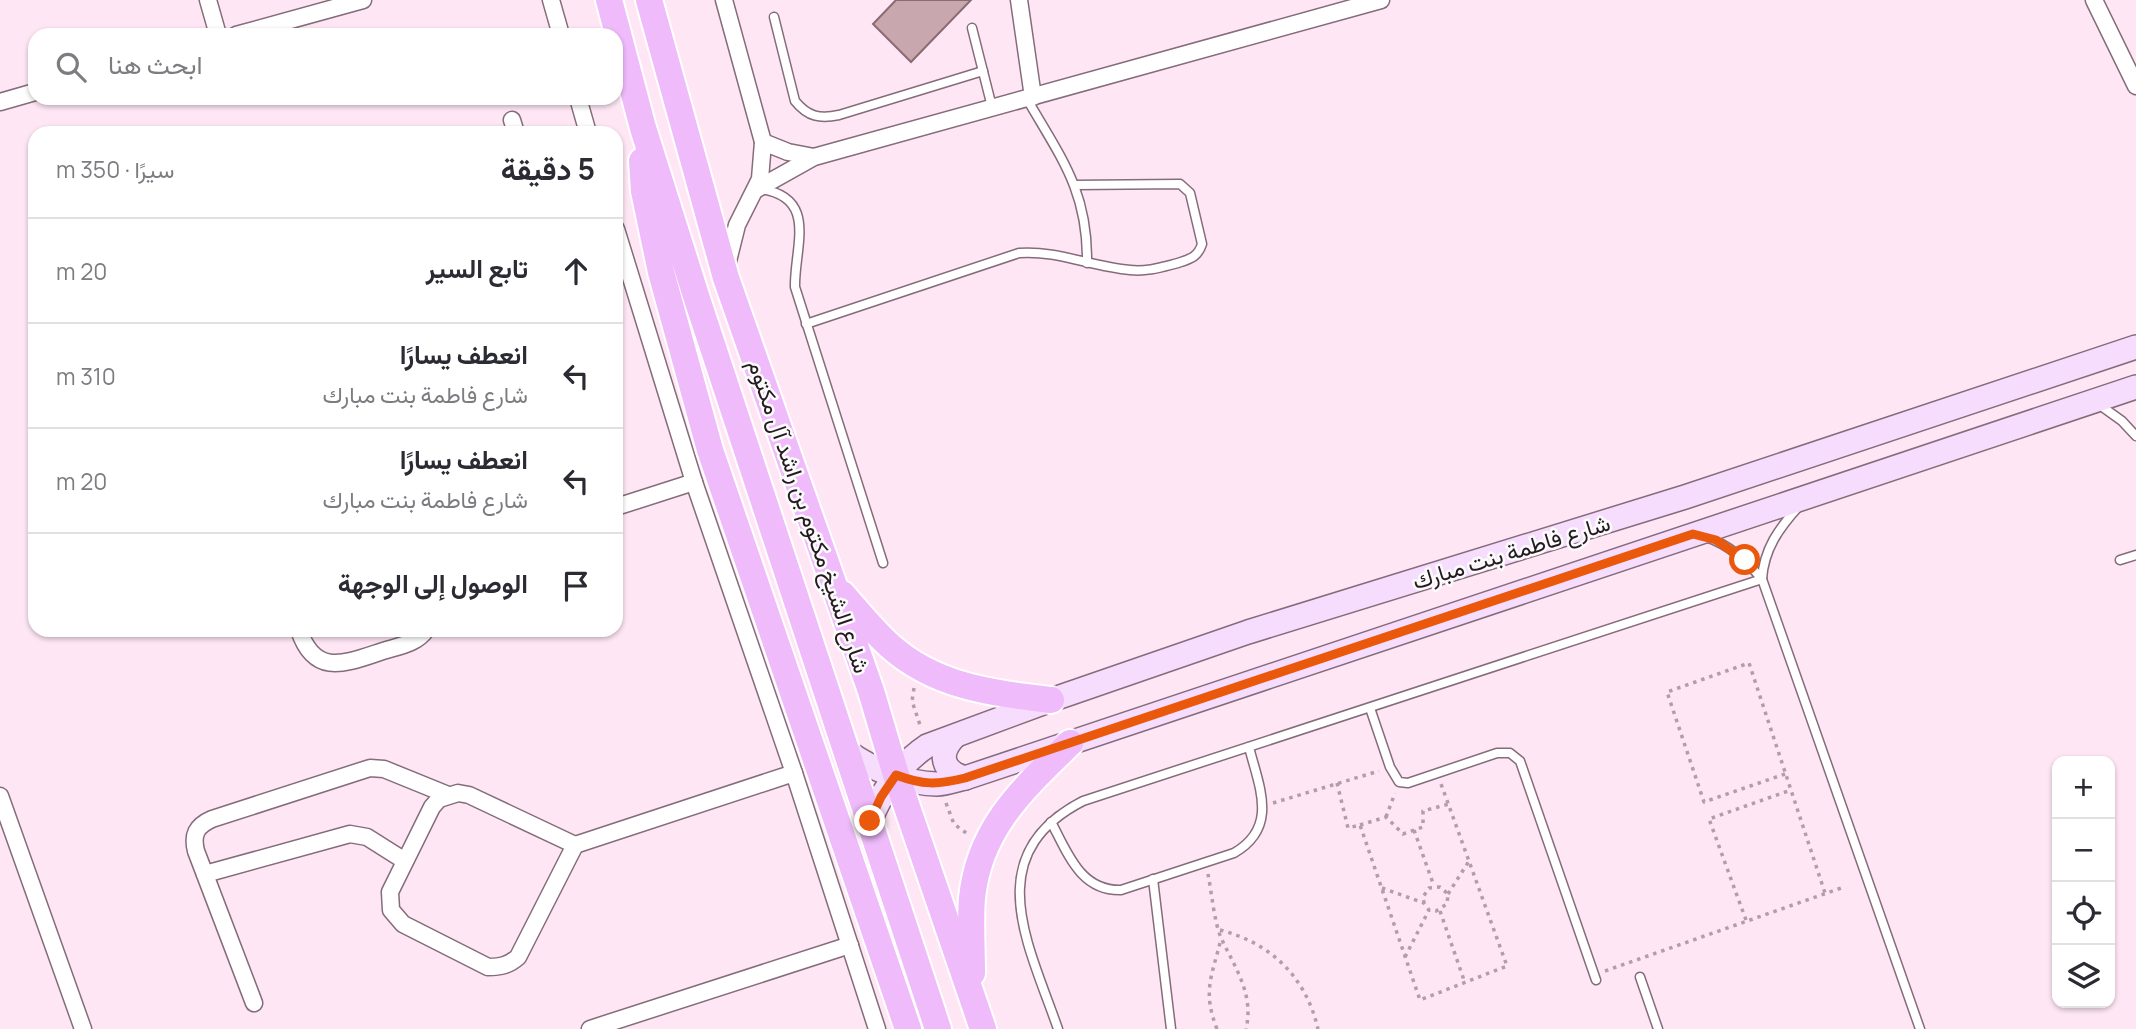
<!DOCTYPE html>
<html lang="ar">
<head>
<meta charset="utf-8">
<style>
  body { margin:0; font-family:Manrope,Vazirmatn,sans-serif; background:#f7f7f7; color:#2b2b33; direction:rtl }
  .controls { position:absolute; right:21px; bottom:21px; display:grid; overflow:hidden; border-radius:14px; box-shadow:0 2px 5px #0004 }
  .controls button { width:63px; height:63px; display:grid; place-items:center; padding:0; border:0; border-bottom:2px solid #e1e1e2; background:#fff; color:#2b2b33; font:35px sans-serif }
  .stop { position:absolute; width:21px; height:21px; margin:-16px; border:5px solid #ea580c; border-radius:50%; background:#fff }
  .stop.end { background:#ea580c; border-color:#fff; box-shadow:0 2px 7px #0008 }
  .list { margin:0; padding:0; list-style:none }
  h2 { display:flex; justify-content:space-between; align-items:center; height:91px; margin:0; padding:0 28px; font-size:30px }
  h2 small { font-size:23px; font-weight:400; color:#7c7c81 }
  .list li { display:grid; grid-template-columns:46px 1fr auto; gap:21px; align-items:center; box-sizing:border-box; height:105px; padding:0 28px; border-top:2px solid #e1e1e2 }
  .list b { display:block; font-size:26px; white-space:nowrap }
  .list p { margin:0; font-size:23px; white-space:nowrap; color:#7c7c81 }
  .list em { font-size:23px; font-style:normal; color:#7c7c81 }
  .icon { flex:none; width:38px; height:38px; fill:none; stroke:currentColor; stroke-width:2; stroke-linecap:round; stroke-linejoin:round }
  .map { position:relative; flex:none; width:2136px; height:1029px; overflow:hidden; direction:ltr }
  .search { position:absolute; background:#fff; box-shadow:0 2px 5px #0004; left:28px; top:28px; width:595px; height:77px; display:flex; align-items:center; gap:18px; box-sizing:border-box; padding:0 24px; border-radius:21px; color:#7c7c81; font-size:26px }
  .panel { position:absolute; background:#fff; box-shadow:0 2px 5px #0004; left:28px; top:126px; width:595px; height:511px; border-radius:21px; direction:rtl }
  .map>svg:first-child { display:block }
</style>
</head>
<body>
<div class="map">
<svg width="2136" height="1029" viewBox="0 0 2136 1029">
  <rect width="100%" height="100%" fill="#fee6f4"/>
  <path fill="#c8a7af" stroke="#896b72" stroke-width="2" d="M896,0H971L911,62L873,24Z"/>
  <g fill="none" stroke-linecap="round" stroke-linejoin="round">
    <defs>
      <g id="lane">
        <path d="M774,17L795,101C808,117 820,119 839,115L983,71"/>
        <path d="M972,28L992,107"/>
        <path d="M1027,99C1061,158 1088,191 1087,263"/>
        <path d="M760,189C819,197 794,248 795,287L883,563"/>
        <path d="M806,324L1019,253C1057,250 1092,267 1130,270C1147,272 1162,267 1178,263C1190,259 1198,257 1202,244L1190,193L1180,184L1075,185"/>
        <path d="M2097,403L2122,421L2136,436"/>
        <path d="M1706,537C1730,545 1746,561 1762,579L1920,1029"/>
        <path d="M2120,560L2136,555"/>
        <path d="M1762,579C1764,549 1779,528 1799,506"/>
        <path d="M1370,708L1390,767L1399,782L1408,783L1497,753H1510L1520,761L1596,980"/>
        <path d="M1051,822C1068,853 1080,891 1121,890L1234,853C1279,827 1259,787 1249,747"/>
        <path d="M1153,879L1171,1029"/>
        <path d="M1640,977L1658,1029"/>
        <path d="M1058,1029C1029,945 978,855 1083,801L1762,579"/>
      </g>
      <g id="street">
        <path d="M208,0L218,35"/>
        <path d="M551,0L561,35"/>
        <path d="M724,0L763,142L760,179L737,225L727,265"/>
        <path d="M1019,0L1033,97"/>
        <path d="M2094,0L2136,86"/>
        <path d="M236,35L363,0"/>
        <path d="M578,98L588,133"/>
        <path d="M0,102L35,92"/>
        <path d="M512,120L516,133"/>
        <path d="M763,142L788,152L814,157"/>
        <path d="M757,189L814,157L1381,0"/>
        <path d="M616,229L694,482L794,773L877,1029"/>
        <path d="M616,507L694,482"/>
        <path d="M299,630C315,678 346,663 383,651C399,646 416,644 426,630"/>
        <path d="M458,793L469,795L575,845L518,957C509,965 501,967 488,967L403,924L391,910L390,892L432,807L439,799Z"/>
        <path d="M0,796L83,1029"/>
        <path d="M575,845L794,773"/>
        <path d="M205,874L350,834L367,837L405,861"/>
        <path d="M254,1003L196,851C192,835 196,826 212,819L370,768L384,769L448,795"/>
        <path d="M590,1029L850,945"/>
      </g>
      <g id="secondary">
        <path d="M954,737C938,754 942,771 965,778"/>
        <path d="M848,752C871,769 908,784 937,784C946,784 956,780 965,778L2136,387"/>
        <path d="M870,821C882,791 900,764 927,746L1051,700L1248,632L1685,497L2136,347"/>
      </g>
      <g id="primary">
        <path d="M609,0L643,128L697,299L938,1029"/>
        <path d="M649,0L726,278L871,691L896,775L983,1029"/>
        <path d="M642,161L644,191L661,272L710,450L908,1029"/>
        <path d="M842,594C858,612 873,631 890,646C936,687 992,693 1051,700"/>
        <path d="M972,973C972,948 970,922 972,898C979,828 1023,789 1070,743"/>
      </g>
    </defs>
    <use href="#lane" stroke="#856c7b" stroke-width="11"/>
    <use href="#street" stroke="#856c7b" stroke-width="19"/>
    <use href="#secondary" stroke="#856c7b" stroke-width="26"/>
    <use href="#primary" stroke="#fff" stroke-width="30"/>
    <g stroke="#b19ea9" stroke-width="3.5" stroke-dasharray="3.5 5" stroke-linecap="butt">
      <path d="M914,688L912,701L921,728"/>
      <path d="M1785,774L1704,802L1667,692L1749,663L1825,893"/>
      <path d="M1337,783L1348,828L1360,825L1420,1000L1507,966L1441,784"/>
      <path d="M946,803L954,824L969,835"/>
      <path d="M1273,803L1379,771"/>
      <path d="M1386,817L1395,793"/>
      <path d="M1360,825L1386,817L1403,834L1423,827V811L1449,804"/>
      <path d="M1414,830L1434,886"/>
      <path d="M1208,874C1212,894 1214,923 1222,940C1236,969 1254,995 1246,1029"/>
      <path d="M1382,888L1424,903L1429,910L1436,911L1447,904L1448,894L1440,887L1429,888L1423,897L1424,903"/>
      <path d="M1448,894L1469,861"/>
      <path d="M1440,911L1465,983"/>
      <path d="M1746,920L1709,819L1791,790"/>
      <path d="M1220,930C1271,943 1306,977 1318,1029"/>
      <path d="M1405,957L1429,910"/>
      <path d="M1605,971L1844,887"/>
      <path d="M1217,1029C1202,991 1212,976 1221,939"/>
    </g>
    <use href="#lane" stroke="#fff" stroke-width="8"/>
    <use href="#street" stroke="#fff" stroke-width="16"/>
    <use href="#secondary" stroke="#f7ddfd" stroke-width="23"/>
    <use href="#primary" stroke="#efbbfb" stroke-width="26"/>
  </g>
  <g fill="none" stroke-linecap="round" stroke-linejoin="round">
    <path stroke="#ea580c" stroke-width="9" d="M870,821L881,797L896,775C923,785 937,785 965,778L1693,534L1716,540L1745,560"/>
  </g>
  <g text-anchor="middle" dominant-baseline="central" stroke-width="5" stroke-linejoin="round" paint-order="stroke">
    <g font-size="23" fill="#241a20" stroke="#fbfbfb">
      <text transform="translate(810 516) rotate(71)">شارع الشيخ مكتوم بن راشد آل مكتوم</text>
      <text transform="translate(1511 551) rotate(-17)">شارع فاطمة بنت مبارك</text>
    </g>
  </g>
</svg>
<div class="controls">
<button>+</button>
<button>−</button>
<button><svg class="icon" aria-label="locate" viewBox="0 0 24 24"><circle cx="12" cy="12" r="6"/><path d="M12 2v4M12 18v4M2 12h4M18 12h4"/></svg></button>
<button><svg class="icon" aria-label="layers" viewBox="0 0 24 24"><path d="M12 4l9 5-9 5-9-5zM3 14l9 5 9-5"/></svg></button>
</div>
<div class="stop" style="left:1745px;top:560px"></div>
<div class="stop end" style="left:870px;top:821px"></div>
<div class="search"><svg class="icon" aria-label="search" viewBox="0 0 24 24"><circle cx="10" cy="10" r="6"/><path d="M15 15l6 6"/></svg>ابحث هنا</div>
<section class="panel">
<h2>5 دقيقة<small>سيرًا · 350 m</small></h2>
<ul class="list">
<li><svg class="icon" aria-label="ahead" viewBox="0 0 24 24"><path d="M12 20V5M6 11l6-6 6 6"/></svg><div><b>تابع السير</b></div><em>20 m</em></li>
<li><svg class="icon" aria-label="left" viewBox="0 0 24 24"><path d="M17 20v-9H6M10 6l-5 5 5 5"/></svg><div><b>انعطف يسارًا</b><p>شارع فاطمة بنت مبارك</p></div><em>310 m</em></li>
<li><svg class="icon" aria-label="left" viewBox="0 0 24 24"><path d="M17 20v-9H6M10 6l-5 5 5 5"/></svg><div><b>انعطف يسارًا</b><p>شارع فاطمة بنت مبارك</p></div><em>20 m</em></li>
<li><svg class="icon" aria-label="arrive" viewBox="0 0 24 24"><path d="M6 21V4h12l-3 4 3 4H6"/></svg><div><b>الوصول إلى الوجهة</b></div></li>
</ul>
</section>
</div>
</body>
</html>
